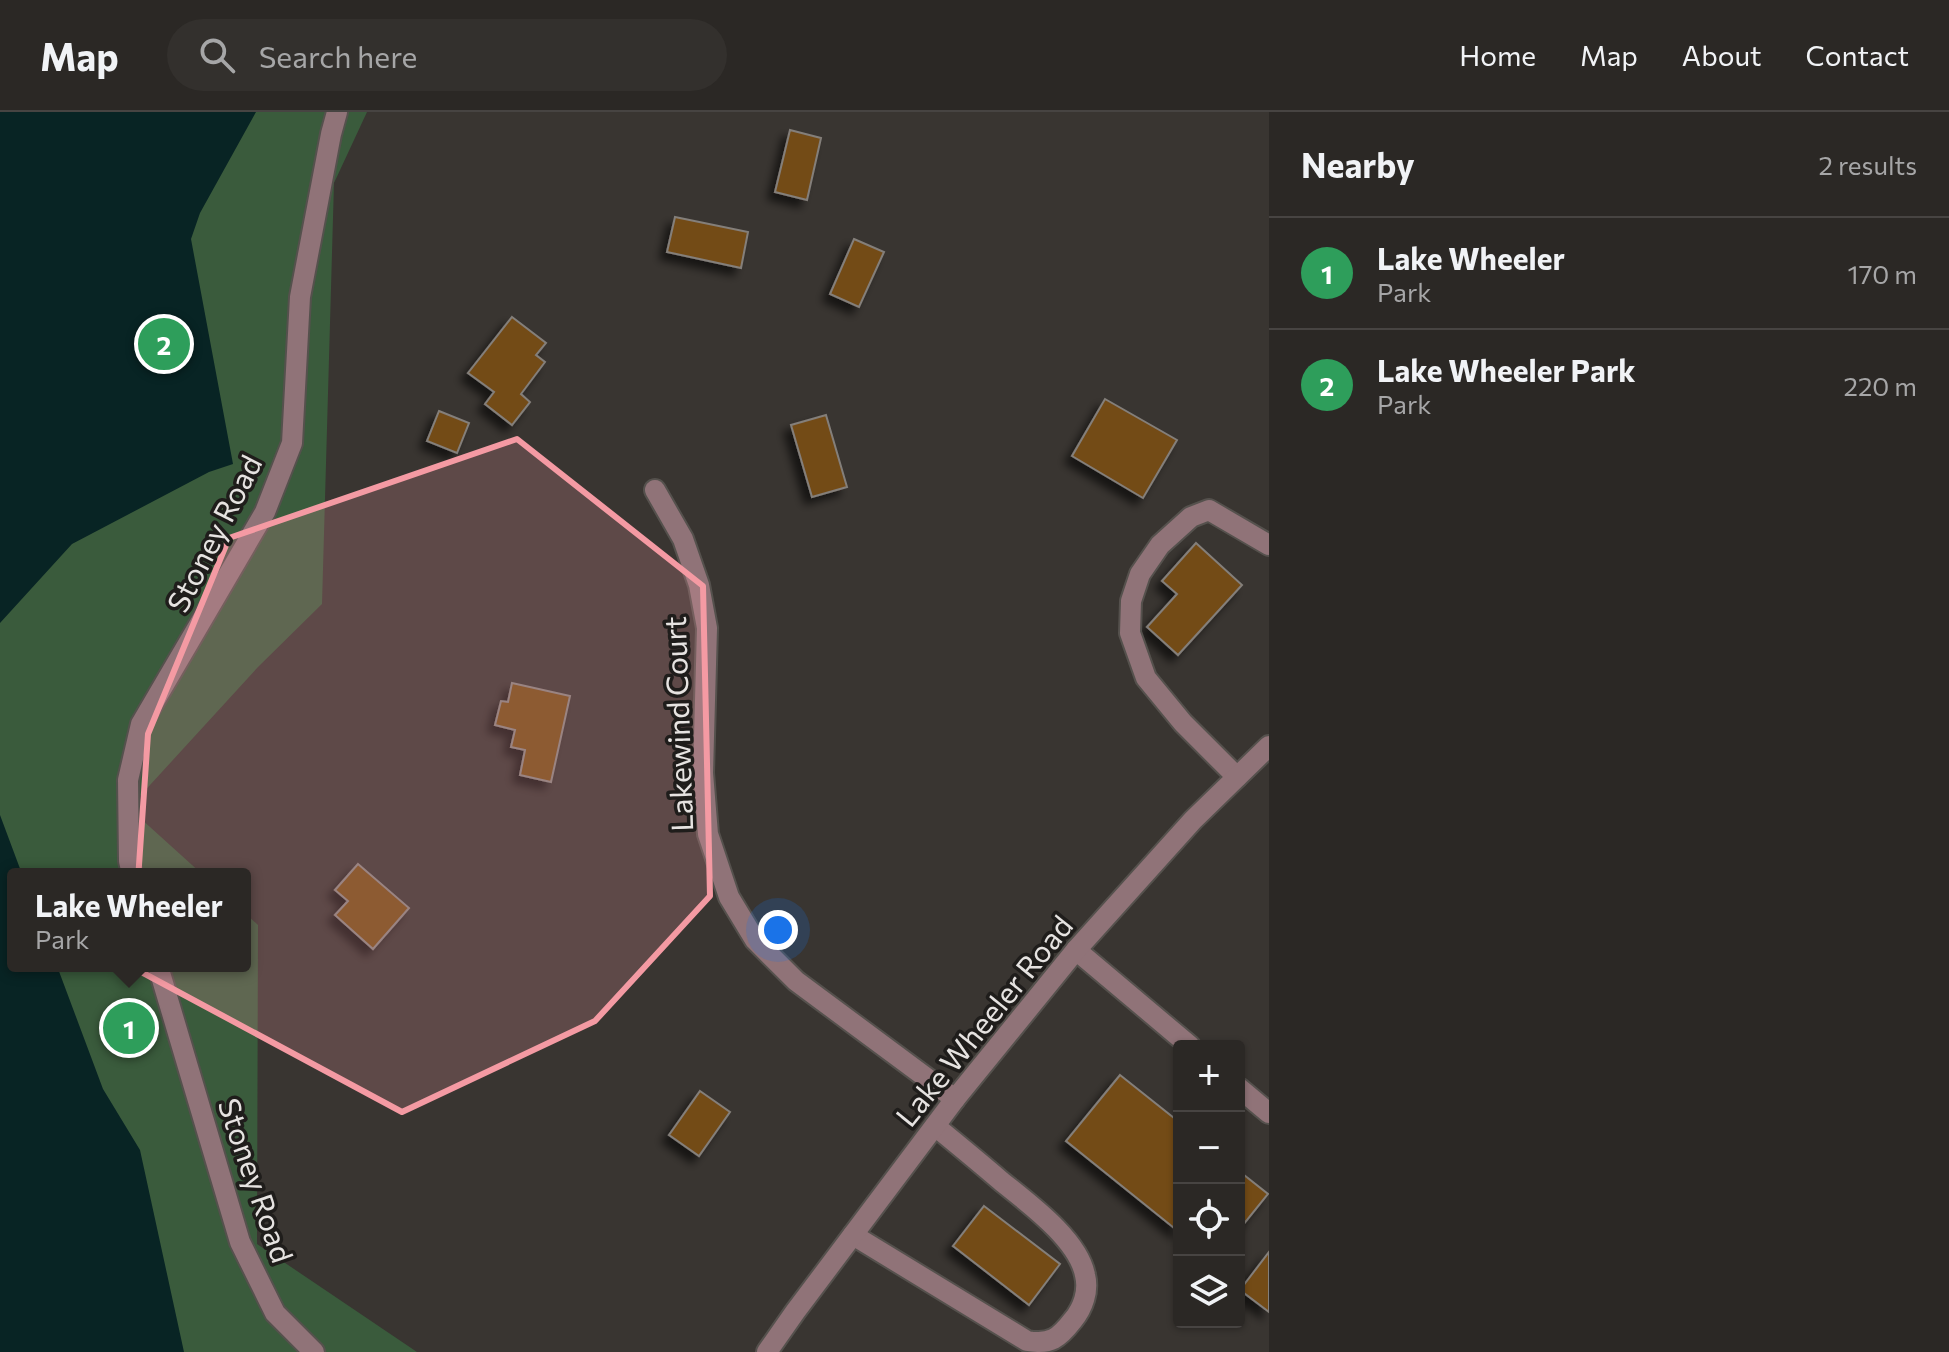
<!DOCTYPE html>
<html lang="en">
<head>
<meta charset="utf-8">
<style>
  body { margin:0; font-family:Commissioner,sans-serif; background:#33302d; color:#f1f3f6 }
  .controls { position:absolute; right:24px; bottom:24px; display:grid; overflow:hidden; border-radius:8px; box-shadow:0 2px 6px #0004 }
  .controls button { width:72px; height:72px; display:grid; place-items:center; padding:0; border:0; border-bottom:2px solid #474442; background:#2b2825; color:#f1f3f6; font:40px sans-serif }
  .you { position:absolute; left:778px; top:818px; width:28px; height:28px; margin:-20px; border:6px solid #fff; border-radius:50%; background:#1a73e8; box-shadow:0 0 0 12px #1a73e833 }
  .badge { display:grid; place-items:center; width:52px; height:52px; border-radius:50%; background:#f49aa3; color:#fff; font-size:26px; font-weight:700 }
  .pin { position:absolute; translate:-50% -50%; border:4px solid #fff; box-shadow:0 2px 8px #0006 }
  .popup { position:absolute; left:7px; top:756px; width:244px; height:104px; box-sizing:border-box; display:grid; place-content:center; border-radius:8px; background:#2b2825; filter:drop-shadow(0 2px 6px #0005); font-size:26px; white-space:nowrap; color:#a6a6a7 }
  .popup b { font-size:30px; color:#f1f3f6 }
  .popup::after { content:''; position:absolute; left:50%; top:100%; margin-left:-16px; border:16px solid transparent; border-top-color:#2b2825 }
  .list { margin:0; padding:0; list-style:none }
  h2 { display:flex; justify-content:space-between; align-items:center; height:104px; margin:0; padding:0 32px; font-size:34px }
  h2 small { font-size:26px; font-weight:400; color:#a6a6a7 }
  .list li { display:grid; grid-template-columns:52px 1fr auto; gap:24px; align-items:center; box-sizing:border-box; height:112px; padding:0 32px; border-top:2px solid #474442 }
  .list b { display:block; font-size:30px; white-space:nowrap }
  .list p { margin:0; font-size:26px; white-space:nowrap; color:#a6a6a7 }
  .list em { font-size:26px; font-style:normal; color:#a6a6a7 }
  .icon { flex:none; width:44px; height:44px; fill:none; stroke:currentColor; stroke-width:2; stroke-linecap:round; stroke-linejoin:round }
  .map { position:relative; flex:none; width:1269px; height:1240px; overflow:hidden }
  header { display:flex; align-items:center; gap:48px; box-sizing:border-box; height:112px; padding:0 40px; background:#2b2825; border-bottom:2px solid #474442 }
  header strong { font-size:38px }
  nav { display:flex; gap:44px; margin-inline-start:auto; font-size:28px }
  .search { width:560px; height:72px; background:#33302d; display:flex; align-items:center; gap:20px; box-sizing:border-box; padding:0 28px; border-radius:44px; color:#a6a6a7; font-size:30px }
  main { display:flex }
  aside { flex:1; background:#2b2825 }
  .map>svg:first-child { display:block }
</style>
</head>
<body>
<header>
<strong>Map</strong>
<div class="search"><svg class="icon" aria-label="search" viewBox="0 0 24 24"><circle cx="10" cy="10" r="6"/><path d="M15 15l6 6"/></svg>Search here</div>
<nav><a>Home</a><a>Map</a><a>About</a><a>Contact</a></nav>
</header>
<main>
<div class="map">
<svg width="1269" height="1240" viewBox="0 0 1269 1240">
  <defs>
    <filter id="shadow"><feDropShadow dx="-7" dy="7" stdDeviation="4" flood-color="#0009"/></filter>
  </defs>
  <rect width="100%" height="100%" fill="#393531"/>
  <path fill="#3a5b3c" d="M0,0H367L334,71L322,492L258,555L129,696L202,762H13V854H245V801L258,813L257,1132L417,1240H0Z"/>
  <g fill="#082424">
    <path d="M0,0H256L200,101L191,127L233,352L209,360L72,432L0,511Z"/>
    <path d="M0,703L22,762H13V854H57L103,977L140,1038L184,1240H0Z"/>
  </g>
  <g fill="#734b19" stroke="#847f7a" stroke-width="2" filter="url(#shadow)">
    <path d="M790,18L821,26L807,88L775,80Z"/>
    <path d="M675,105L748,120L741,156L667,140Z"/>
    <path d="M854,127L884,140L859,195L830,182Z"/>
    <path d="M512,205L546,231L536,243L545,250L521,282L530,290L512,313L485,292L494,280L468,261Z"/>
    <path d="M1105,287L1177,328L1143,386L1072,344Z"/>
    <path d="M439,299L469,311L457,341L427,329Z"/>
    <path d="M826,303L847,375L812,385L791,313Z"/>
    <path d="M1196,431L1242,473L1178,543L1147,515L1177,482L1162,469Z"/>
    <path d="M512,571L570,584L551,670L520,663L525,638L511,635L515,618L495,613L501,589L508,590Z"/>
    <path d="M358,752L409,796L373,837L335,803L348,789L335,778Z"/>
    <path d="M1120,963L1179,1010V1120L1066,1029Z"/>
    <path d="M700,979L730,1000L699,1044L669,1023Z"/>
    <path d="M1239,1059L1268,1082L1239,1118Z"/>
    <path d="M984,1094L1060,1152L1029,1193L953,1134Z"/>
    <path d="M1269,1140V1200L1240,1178Z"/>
  </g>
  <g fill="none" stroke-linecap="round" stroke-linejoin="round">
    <defs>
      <g id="minor">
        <path d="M655,378L683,427L699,473L707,516L703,661L708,722L729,785L755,828L796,869L955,987"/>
        <path d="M1237,665L1183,611L1146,566L1130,521L1131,489L1140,462L1160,433L1191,405L1209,398L1269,433"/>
        <path d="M132,762L129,749L128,668L141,612L265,400L292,331L300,185L331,22L337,0"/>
        <path d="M1076,838L1190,934"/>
        <path d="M158,854L240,1130L275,1201L314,1240"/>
        <path d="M1239,976L1269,1001"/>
        <path d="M853,1123L1027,1229C1051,1233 1059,1226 1073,1208C1083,1196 1089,1179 1085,1163C1078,1127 1028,1091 1001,1069C979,1050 957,1032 935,1014"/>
        <path d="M767,1240L795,1200L955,987L1076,838L1193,708L1269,634"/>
      </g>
    </defs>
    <use href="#minor" stroke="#55514d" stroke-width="24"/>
    <use href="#minor" stroke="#907378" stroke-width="20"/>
  </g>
  <path fill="#f49aa3" fill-opacity="0.2" stroke="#f49aa3" stroke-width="6" stroke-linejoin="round" d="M517,327L703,474L710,784L595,909L402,1000L132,855L148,622L229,426Z"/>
  <g text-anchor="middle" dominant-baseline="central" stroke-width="7" stroke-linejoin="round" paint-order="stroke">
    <g font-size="30" fill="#e6e3e1" stroke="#1f1d1b">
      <text transform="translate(213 421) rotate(-63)">Stoney Road</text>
      <text transform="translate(677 612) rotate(-92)">Lakewind Court</text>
      <text transform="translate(983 908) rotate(-51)">Lake Wheeler Road</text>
      <text transform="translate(257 1068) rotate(71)">Stoney Road</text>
    </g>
  </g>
</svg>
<div class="controls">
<button>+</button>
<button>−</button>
<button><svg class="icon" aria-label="locate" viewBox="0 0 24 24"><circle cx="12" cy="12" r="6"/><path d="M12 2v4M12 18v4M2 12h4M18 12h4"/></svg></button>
<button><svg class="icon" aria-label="layers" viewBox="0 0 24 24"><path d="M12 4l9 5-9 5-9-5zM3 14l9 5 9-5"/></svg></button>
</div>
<div class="you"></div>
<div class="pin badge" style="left:129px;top:916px;background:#2e9e5b">1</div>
<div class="popup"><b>Lake Wheeler</b>Park</div>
<div class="pin badge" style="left:164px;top:232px;background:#2e9e5b">2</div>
</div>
<aside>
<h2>Nearby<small>2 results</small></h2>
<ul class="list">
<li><span class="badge" style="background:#2e9e5b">1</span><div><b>Lake Wheeler</b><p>Park</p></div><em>170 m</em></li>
<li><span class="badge" style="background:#2e9e5b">2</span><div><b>Lake Wheeler Park</b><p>Park</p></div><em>220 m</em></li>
</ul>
</aside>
</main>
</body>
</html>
